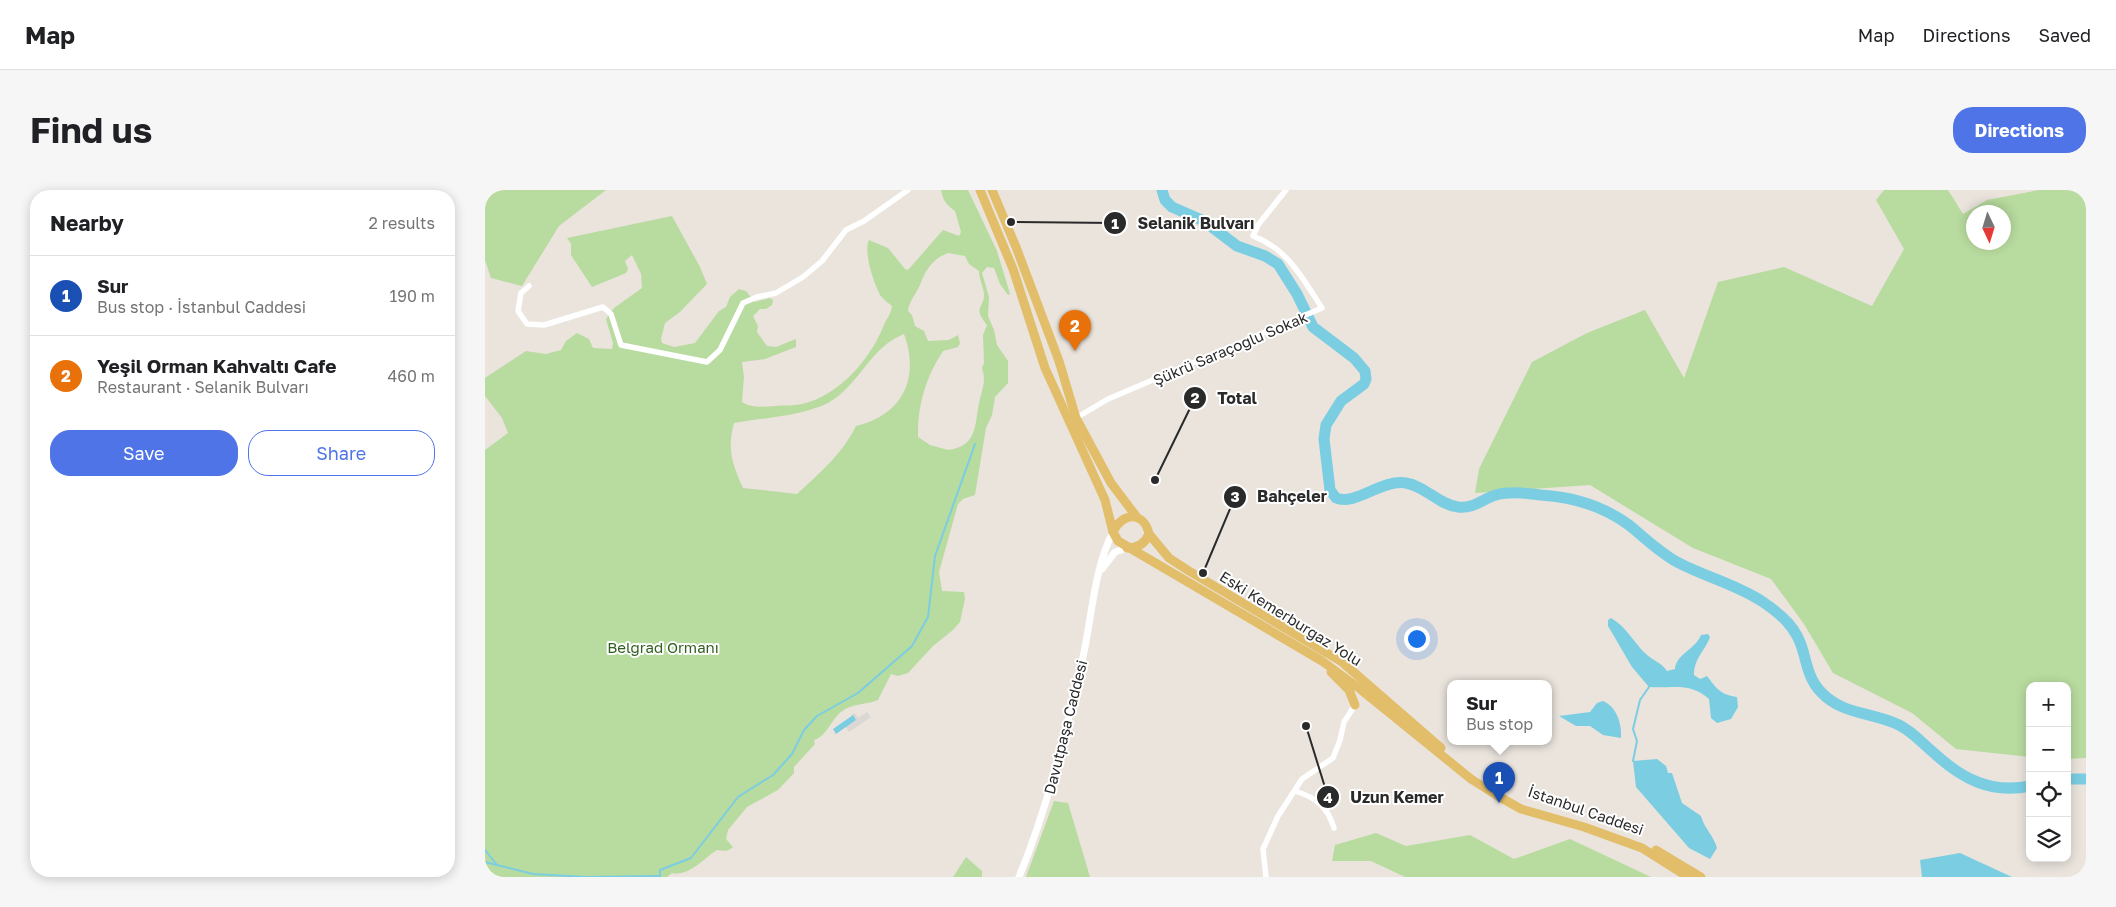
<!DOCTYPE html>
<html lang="en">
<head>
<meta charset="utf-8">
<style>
  body { margin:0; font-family:"Golos Text",sans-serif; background:#f6f6f6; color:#202124 }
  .controls { position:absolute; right:15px; bottom:15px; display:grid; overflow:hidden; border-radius:10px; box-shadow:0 2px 12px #0003 }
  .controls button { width:45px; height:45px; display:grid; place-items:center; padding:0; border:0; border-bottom:1px solid #e0e0e0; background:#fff; color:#202124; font:25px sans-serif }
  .compass { position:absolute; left:1481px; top:15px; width:45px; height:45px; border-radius:50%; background:#fff; box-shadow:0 2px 12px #0003; rotate:176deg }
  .you { position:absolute; left:931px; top:448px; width:18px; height:18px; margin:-12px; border:4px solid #fff; border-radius:50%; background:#1a73e8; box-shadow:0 0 0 8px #1a73e833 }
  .badge { display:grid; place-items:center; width:32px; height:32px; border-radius:50%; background:#4e74e7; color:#fff; font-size:16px; font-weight:700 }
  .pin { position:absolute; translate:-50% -41px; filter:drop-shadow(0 1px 2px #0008) }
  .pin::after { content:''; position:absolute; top:26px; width:18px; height:15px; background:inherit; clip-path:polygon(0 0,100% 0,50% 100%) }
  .popup { position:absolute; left:962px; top:490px; width:105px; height:65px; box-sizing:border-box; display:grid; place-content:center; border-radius:10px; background:#fff; filter:drop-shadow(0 1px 4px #0005); font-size:16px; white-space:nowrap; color:#757577 }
  .popup b { font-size:19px; color:#202124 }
  .popup::after { content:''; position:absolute; left:50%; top:100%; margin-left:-10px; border:10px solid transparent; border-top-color:#fff }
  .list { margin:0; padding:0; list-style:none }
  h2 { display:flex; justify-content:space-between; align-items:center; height:65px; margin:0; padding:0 20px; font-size:21px }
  h2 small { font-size:16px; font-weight:400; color:#757577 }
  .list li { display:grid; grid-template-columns:32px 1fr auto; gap:15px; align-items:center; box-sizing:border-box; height:80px; padding:0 20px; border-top:1px solid #e0e0e0 }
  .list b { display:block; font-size:19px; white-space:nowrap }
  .list p { margin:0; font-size:16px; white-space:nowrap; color:#757577 }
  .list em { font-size:16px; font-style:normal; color:#757577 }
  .actions { display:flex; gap:10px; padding:15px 20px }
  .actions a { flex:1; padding:11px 0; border:1px solid #4e74e7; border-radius:20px; text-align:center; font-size:18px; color:#4e74e7 }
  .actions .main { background:#4e74e7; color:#fff }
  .icon { flex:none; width:28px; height:28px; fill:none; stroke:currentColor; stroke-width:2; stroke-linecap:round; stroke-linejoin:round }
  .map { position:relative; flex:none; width:1601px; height:687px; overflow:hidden; border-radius:20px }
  header { display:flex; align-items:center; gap:30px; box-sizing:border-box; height:70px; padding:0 25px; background:#fff; border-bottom:1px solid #e0e0e0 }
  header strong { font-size:24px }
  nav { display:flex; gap:28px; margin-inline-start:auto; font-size:18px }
  .intro { display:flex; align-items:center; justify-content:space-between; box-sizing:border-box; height:120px; padding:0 30px }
  h1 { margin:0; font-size:35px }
  .button { padding:12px 22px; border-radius:20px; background:#4e74e7; color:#fff; font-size:18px; font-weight:700 }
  main { display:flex; gap:30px; padding:0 30px }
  aside { flex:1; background:#fff; border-radius:20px; box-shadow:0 2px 12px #0003 }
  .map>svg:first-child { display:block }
</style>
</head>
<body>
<header>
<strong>Map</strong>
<nav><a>Map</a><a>Directions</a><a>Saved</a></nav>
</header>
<div class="intro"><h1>Find us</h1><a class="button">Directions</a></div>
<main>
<aside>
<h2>Nearby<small>2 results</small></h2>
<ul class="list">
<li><span class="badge" style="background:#1a4fb4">1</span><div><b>Sur</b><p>Bus stop · İstanbul Caddesi</p></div><em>190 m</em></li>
<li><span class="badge" style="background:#e8710a">2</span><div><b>Yeşil Orman Kahvaltı Cafe</b><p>Restaurant · Selanik Bulvarı</p></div><em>460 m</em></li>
</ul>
<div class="actions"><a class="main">Save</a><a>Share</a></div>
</aside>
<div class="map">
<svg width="1601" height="687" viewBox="0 0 1601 687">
  <rect width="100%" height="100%" fill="#eae4dd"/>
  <g fill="#b8db9f" fill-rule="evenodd">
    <path d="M0,0H121L74,36L37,96L6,88L0,70Z"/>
    <path d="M456,0H483L512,61L525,104L523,105L515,94L509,78L502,77L497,83L504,107L503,126L509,140L512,155L523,171V193L510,207L507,225L501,238L490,305L478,309L473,314L454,382L457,401L479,402L480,409L475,432L468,440L448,456L423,483L413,486L406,484L393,510C382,515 367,513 356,522C346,530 341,547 329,550L330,554L309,577V583L293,600L262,617L243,640L241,649L248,657C242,662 240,661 232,660C219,668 204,687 187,683L182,687H0V260L23,243L17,228L0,206V188L41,161L61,164L76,160L81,151L92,143L104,149L108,158L127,159L128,153L121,129L129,118L157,98L156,84L147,65L140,71L143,79L141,83L107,97L86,65V54L82,48L187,26L215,77L222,94L195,122L180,133L176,149L177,153L189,157L210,153L234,121L241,117L245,107L254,99L261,101L270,112L285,108L288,110L287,115L281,119H275L268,126L273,136L272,142L282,156L291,157L311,149V157L280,169L257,172L259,187L257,212C266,218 279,217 290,216C299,215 308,216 317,214C353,206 385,170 398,137C401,129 406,125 407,116C403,113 398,109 395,105C389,93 378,62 384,50L403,58L420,79L423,80L458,40L474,46L476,42L470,21C461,15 458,10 456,0ZM463,63L480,66L484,74L494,81C494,90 499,97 499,105C499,118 487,117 502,135L498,145L499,173L497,178C501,191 498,196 495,209C489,231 495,256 463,260L445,255L433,247C432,217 441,186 458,161L473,157L475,153L473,145L464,150L443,151L439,141L430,136L427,125L423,121C424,111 431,104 435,95C440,81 447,69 463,63ZM419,144C435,188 418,225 371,236C358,263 334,284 312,304L258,298C247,274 242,258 249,233C277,228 317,226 343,213C374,196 384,158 419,144Z"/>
    <path d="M1399,0H1463L1478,24L1502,10L1554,0H1601V568L1582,569V496H1545V567L1471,559L1427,523L1348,483L1319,434L1286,389L1208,358L1105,295L990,303L994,279L1047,172L1102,143L1160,120L1199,188L1233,92L1299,77L1387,116L1419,59L1391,10ZM1488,22H1518V52H1488Z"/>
    <path d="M569,611L583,613L605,687H541Z"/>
    <path d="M891,643L921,656L985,645L1029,669L1085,649L1166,687H920L886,671H847L850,655Z"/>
    <path d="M481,667L497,681V687H468Z"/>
  </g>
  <path fill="#dbd7d4" d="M382,522L386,527L364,542L361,537L371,530L366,525L370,523L373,528Z"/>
  <g fill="#7bcde2">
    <path d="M1126,428C1142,437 1148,452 1161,464C1168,471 1176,472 1182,481L1190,479C1191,464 1211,459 1216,445L1223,444L1225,447C1220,461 1209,468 1209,485L1215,489L1222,486C1231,498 1236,505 1252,507L1253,517L1246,529L1232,533L1226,528L1224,509C1204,491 1187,499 1164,497L1147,477L1123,436V430Z"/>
    <path d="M1118,511C1132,517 1137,534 1136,548L1118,545L1105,536H1091L1074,526L1105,522L1112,513Z"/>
    <path d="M368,525L371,530L351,544L348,539Z"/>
    <path d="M1172,569L1181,576L1183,583H1187L1197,613L1216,626C1219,638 1229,646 1232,658L1225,669L1204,658L1151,597L1148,571Z"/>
    <path d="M1475,663L1527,687H1437L1435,670Z"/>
  </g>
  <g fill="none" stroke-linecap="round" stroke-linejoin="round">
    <g stroke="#7bcde2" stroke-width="2">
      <path d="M1148,571L1152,551L1148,539L1155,510L1164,497"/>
      <path d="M0,660L12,675L48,684L101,687L174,686"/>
      <path d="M0,672L12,675"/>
      <path d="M175,687V680L206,668L253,607L288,585L307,564L319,540L332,526L373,503L427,456L443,427L450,366L490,254"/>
    </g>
    <g stroke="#7bcde2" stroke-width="11">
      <path d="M677,0L680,10L687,17L719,31L752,56L780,66L793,74L812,104L828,137L869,168L880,181L881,189L879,194L856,211L841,235L839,249L845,300L851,308C871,316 896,289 921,293C940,296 954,315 973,317C989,319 997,309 1011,305C1025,301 1042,303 1056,305C1088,307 1118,316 1144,335C1160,348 1174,362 1192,372C1220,387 1251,394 1278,412C1297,425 1312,438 1318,461C1322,476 1325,491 1336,502C1357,525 1388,522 1414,535C1428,542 1437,553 1449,563C1477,589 1506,604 1545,596"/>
      <path d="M1582,589H1601"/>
    </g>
    <g stroke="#fff" stroke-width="5.5">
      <path d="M44,96L36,103L33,121L42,134L59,135L118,117L126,124L136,155L222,172L235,160L258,113L272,107L291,103L318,87L337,71L361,40L379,31L423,0"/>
      <path d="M591,228L623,209L837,118C818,89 803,59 768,46L773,35L801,0"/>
      <path d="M810,601C832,608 842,616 849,638"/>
      <path d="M781,687L778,659L793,626L817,589L848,568L855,550L859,532L870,515"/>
    </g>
    <g stroke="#fff" stroke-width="7">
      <path d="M617,379L630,362L642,358"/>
      <path d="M534,687C563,617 581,541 598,467C607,427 609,378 628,342"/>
    </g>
    <g stroke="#e2be6b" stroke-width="9">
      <path d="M495,0L528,79L560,178L620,310L628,342L633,351L837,471L875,499L986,589L1013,606L1036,619L1099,637L1157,658L1203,687"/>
      <path d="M507,0L531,57L574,171L591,228L626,293L651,326"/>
      <path d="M628,342C637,322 659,321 664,344C660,354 652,358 642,358"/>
      <path d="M664,344L684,368L704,381L857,472L956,558"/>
      <path d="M846,482L864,500L870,515"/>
      <path d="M1171,660L1216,687"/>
    </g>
  </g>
  <g text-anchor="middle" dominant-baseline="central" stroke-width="4" stroke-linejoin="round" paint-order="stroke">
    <g font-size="15" fill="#2a2a2a" stroke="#fff">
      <text transform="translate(745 158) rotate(-23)">Şükrü Saraçoğlu Sokak</text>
      <text transform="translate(806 428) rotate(32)">Eski Kemerburgaz Yolu</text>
      <text transform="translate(580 537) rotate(-76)">Davutpaşa Caddesi</text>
      <text transform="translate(1101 620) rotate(19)">İstanbul Caddesi</text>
    </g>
    <g font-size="15" fill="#325f21" stroke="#fff">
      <text x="178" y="457">Belgrad Ormanı</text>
    </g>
  </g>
  <path fill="none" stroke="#2a2a2a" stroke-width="2" d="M526 32L630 33M670 290L710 208M718 383L750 307M821 536L843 607"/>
  <g fill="#2a2a2a" stroke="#fff" stroke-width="2">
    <circle cx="526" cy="32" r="5"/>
    <circle cx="670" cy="290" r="5"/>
    <circle cx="718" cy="383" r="5"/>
    <circle cx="821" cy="536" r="5"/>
    <circle cx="630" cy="33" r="12"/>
    <circle cx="710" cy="208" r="12"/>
    <circle cx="750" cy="307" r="12"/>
    <circle cx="843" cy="607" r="12"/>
  </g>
  <g font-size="15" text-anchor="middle" font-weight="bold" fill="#fff">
    <text x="630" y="39">1</text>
    <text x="710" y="213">2</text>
    <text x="750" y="312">3</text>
    <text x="843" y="613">4</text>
  </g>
  <g font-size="16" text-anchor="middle" font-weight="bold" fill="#2a2a2a" stroke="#fff" stroke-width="4" stroke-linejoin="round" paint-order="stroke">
    <text x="711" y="39">Selanik Bulvarı</text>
    <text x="752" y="214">Total</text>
    <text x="807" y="312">Bahçeler</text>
    <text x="912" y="613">Uzun Kemer</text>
  </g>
</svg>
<div class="controls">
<button>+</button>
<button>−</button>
<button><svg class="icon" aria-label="locate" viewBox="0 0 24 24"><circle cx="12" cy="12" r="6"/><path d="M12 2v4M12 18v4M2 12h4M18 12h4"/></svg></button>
<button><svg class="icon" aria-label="layers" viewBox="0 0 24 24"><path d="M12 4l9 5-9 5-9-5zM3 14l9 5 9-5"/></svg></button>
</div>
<svg class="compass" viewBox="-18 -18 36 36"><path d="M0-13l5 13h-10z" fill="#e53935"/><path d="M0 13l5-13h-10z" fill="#757577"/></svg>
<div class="you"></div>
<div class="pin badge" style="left:1014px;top:613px;background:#1a4fb4">1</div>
<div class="popup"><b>Sur</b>Bus stop</div>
<div class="pin badge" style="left:590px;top:161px;background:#e8710a">2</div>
</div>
</main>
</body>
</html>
